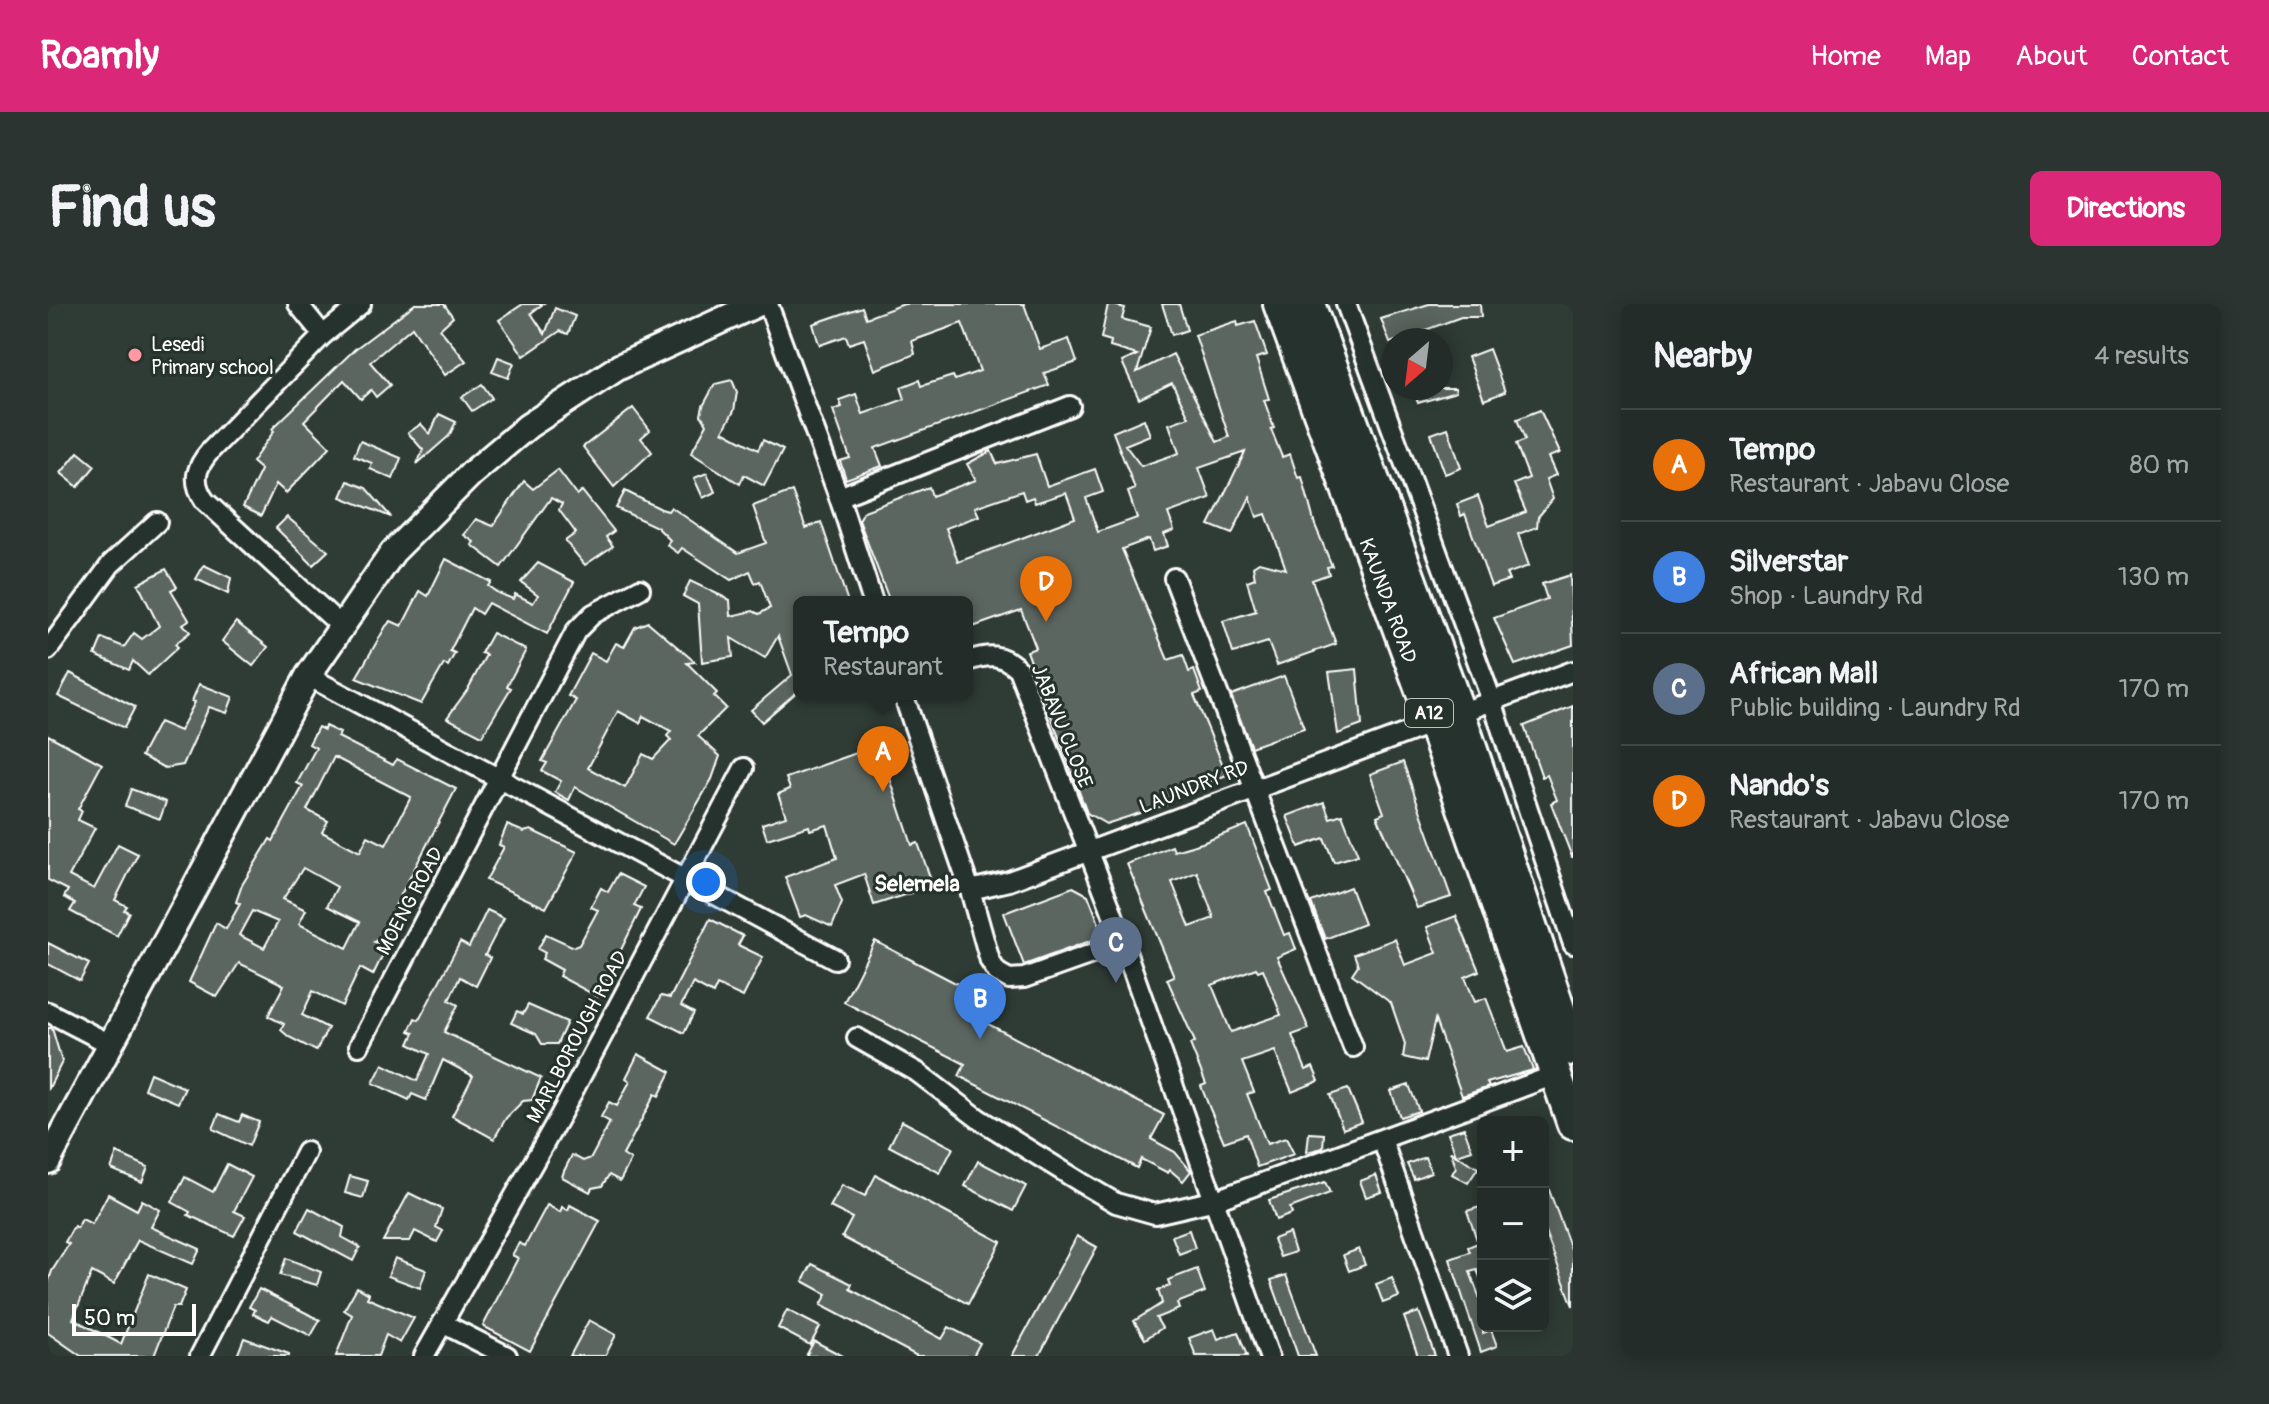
<!DOCTYPE html>
<html lang="en">
<head>
<meta charset="utf-8">
<style>
  body { margin:0; font-family:Pangolin,sans-serif; background:#2b3430; color:#f1f3f6 }
  .controls { position:absolute; right:24px; bottom:24px; display:grid; overflow:hidden; border-radius:12px; box-shadow:0 4px 20px #0003 }
  .controls button { width:72px; height:72px; display:grid; place-items:center; padding:0; border:0; border-bottom:2px solid #404845; background:#232c28; color:#f1f3f6; font:40px sans-serif }
  .compass { position:absolute; left:1333px; top:24px; width:72px; height:72px; border-radius:50%; background:#232c28; box-shadow:0 4px 20px #0003; rotate:208deg }
  .scale { position:absolute; left:24px; bottom:20px; width:124px; box-sizing:border-box; padding-left:8px; border:4px solid #fff; border-top:0; font-size:22px; line-height:28px; white-space:nowrap; color:#fff; -webkit-text-stroke:6px #26332d; paint-order:stroke }
  .you { position:absolute; left:658px; top:578px; width:28px; height:28px; margin:-20px; border:6px solid #fff; border-radius:50%; background:#1a73e8; box-shadow:0 0 0 12px #1a73e833 }
  .badge { display:grid; place-items:center; width:52px; height:52px; border-radius:50%; background:#db2777; color:#fff; font-size:26px; font-weight:700 }
  .pin { position:absolute; translate:-50% -66px; filter:drop-shadow(0 2px 4px #0008) }
  .pin::after { content:''; position:absolute; top:42px; width:28px; height:24px; background:inherit; clip-path:polygon(0 0,100% 0,50% 100%) }
  .popup { position:absolute; left:745px; top:292px; width:180px; height:104px; box-sizing:border-box; display:grid; place-content:center; border-radius:12px; background:#232c28; filter:drop-shadow(0 2px 6px #0005); font-size:26px; white-space:nowrap; color:#a3a7a8 }
  .popup b { font-size:30px; color:#f1f3f6 }
  .popup::after { content:''; position:absolute; left:50%; top:100%; margin-left:-16px; border:16px solid transparent; border-top-color:#232c28 }
  .list { margin:0; padding:0; list-style:none }
  h2 { display:flex; justify-content:space-between; align-items:center; height:104px; margin:0; padding:0 32px; font-size:34px }
  h2 small { font-size:26px; font-weight:400; color:#a3a7a8 }
  .list li { display:grid; grid-template-columns:52px 1fr auto; gap:24px; align-items:center; box-sizing:border-box; height:112px; padding:0 32px; border-top:2px solid #404845 }
  .list b { display:block; font-size:30px; white-space:nowrap }
  .list p { margin:0; font-size:26px; white-space:nowrap; color:#a3a7a8 }
  .list em { font-size:26px; font-style:normal; color:#a3a7a8 }
  .icon { flex:none; width:44px; height:44px; fill:none; stroke:currentColor; stroke-width:2; stroke-linecap:round; stroke-linejoin:round }
  .map { position:relative; flex:none; width:1525px; height:1052px; overflow:hidden; border-radius:12px }
  header { display:flex; align-items:center; gap:48px; box-sizing:border-box; height:112px; padding:0 40px; background:#db2777; color:#fff }
  header strong { font-size:38px }
  nav { display:flex; gap:44px; margin-inline-start:auto; font-size:28px }
  .intro { display:flex; align-items:center; justify-content:space-between; box-sizing:border-box; height:192px; padding:0 48px }
  h1 { margin:0; font-size:56px }
  .button { padding:20px 36px; border-radius:12px; background:#db2777; color:#fff; font-size:28px; font-weight:700 }
  main { display:flex; gap:48px; padding:0 48px }
  aside { flex:1; background:#232c28; border-radius:12px; box-shadow:0 4px 20px #0003 }
  .map>svg:first-child { display:block }
</style>
</head>
<body>
<header>
<strong>Roamly</strong>
<nav><a>Home</a><a>Map</a><a>About</a><a>Contact</a></nav>
</header>
<div class="intro"><h1>Find us</h1><a class="button">Directions</a></div>
<main>
<div class="map">
<svg width="1525" height="1052" viewBox="0 0 1525 1052">
  <rect width="100%" height="100%" fill="#2f3b35"/>
  <filter id="ink" filterUnits="userSpaceOnUse"><feTurbulence type="fractalNoise" baseFrequency=".0125" numOctaves="2"/><feDisplacementMap in="SourceGraphic" scale="16" xChannelSelector="R" yChannelSelector="G"/><feConvolveMatrix kernelMatrix="1 2 1 2 8 2 1 2 1" color-interpolation-filters="sRGB"/></filter>
  <g filter="url(#ink)">
    <g fill="#5b6661" stroke="#fff" stroke-width="2" fill-rule="evenodd">
      <path d="M367,0H396L405,13L392,25L418,57L397,71L364,23L322,58L342,81L328,93L323,86L313,95L296,76L256,117L282,143L238,189L228,180L213,212L195,203L213,166L204,158L226,127L224,125L307,45Z"/>
      <path d="M475,0H495L483,9L497,30L507,4L527,12L520,30L512,27L476,52L451,16Z"/>
      <path d="M856,0H976L992,45L1021,35L1029,58L996,69L1001,81L827,144L834,162L798,175L792,157L802,154L785,106L794,103L791,96L808,90L815,110L857,95L853,83L871,76L873,82L905,72L907,76L932,67L914,19L864,37L867,50L827,66L816,35L801,40L798,32L772,41L770,37L765,20L814,3L818,14Z"/>
      <path d="M1060,0L1077,4L1074,15L1103,23L1089,68L1125,50L1169,138L1181,133L1147,31L1189,17L1190,22L1207,17L1219,51L1208,54L1221,95L1216,96L1226,124L1223,125L1234,153L1242,150L1250,174L1254,173L1267,221L1284,262L1279,263L1281,270L1264,276L1288,340L1229,361L1220,338L1185,349L1175,317L1208,307L1199,277L1207,274L1205,262L1211,258L1238,265L1218,210L1209,213L1202,193L1184,230L1161,221L1197,148L1151,164L1162,194L1120,209L1126,226L1116,230L1120,242L1105,247L1101,235L1074,245L1120,356L1135,351L1141,368L1146,366L1154,388L1146,391L1179,471L1119,494L1120,500L1058,520L1039,509L979,347L988,344L973,306L919,325V298H842L811,216L816,207L881,183L884,192L928,176L919,160L943,147L949,160L988,150L999,182L1047,165L1055,188L1038,194L1050,228L1089,214L1080,188L1087,185L1065,128L1096,115L1102,131L1077,141L1093,162L1131,149L1121,120L1141,113L1124,79L1091,95L1074,58L1089,51L1062,43L1063,37L1053,34ZM974,187L977,196L985,193L987,199L1018,189L1027,214L910,258L898,224L931,212L927,203Z"/>
      <path d="M1114,0H1131L1139,26L1124,31Z"/>
      <path d="M1381,0H1432L1433,13H1413L1342,39L1333,15Z"/>
      <path d="M1441,45L1457,88L1436,96L1420,53Z"/>
      <path d="M450,53L466,59L460,74L444,68Z"/>
      <path d="M684,76L689,88L686,107L675,127L710,146L715,136L735,146L716,182L696,171L692,180L643,149L659,120L653,111L655,102L667,80Z"/>
      <path d="M434,80L444,94L424,107L414,93Z"/>
      <path d="M1365,84H1407L1408,88L1370,99Z"/>
      <path d="M585,104L602,126L593,134L604,148L566,183L535,143Z"/>
      <path d="M1492,106L1512,149L1500,153L1508,171L1498,175L1505,195L1490,213L1489,223L1470,230L1481,262L1458,270L1461,276L1443,282L1417,210L1413,212L1409,200L1430,192L1441,222L1478,208L1466,180L1481,174L1468,140L1477,136L1469,115Z"/>
      <path d="M391,110L408,118L401,132L369,160L375,146L360,129L373,120L382,130Z"/>
      <path d="M1400,124L1413,164L1397,170L1383,130Z"/>
      <path d="M312,137L353,154L345,175L322,165L324,159L306,152Z"/>
      <path d="M30,148L47,162L30,183L13,169Z"/>
      <path d="M510,166L529,191L534,187L566,227L558,233L565,242L537,261L517,237L528,229L511,206L514,200L503,194L453,263L424,241L426,238L416,231L428,215L445,222L476,177L485,185Z"/>
      <path d="M659,169L667,188L655,194L646,174Z"/>
      <path d="M300,177L318,184L343,213L293,193Z"/>
      <path d="M577,187L613,205L620,207L623,203L690,249L718,239L705,202L744,187L758,224L773,218L800,298H751V386L714,418L703,406L744,371L730,332L717,354L683,334L685,353L654,358L650,300L635,292L642,277L682,296L683,312L705,307L711,310L722,304L712,277L707,279L702,267L683,276L634,244L630,249L619,241L622,236L609,223L568,204Z"/>
      <path d="M239,213L280,247L265,261L228,224Z"/>
      <path d="M398,255L443,278L440,282L450,289L465,295L467,290L485,299L490,291L473,278L490,259L526,278L499,330L440,299L433,310L424,304L402,347L407,349L400,362L396,360L373,400L308,374L338,322L343,317L354,322L372,287L380,292Z"/>
      <path d="M156,261L183,274L180,290L148,275Z"/>
      <path d="M118,265L129,283L123,286L141,316L135,320L142,328L127,340L130,343L100,371L85,357L81,366L47,351L54,334L76,343L86,329L94,335L111,322L90,280Z"/>
      <path d="M1522,271L1525,341L1467,361L1446,314L1499,295L1494,280Z"/>
      <path d="M188,318L220,343L205,362L174,337Z"/>
      <path d="M600,318L647,358L639,359L669,389L666,392L678,404L650,432L672,452L664,475L626,540L527,483L521,496L507,488L513,477L494,467L499,459L494,457L528,396L520,392L543,349L558,357L568,339L576,343L587,323ZM570,407L592,419L595,412L623,427L619,432L623,436L605,455L595,450L577,484L540,464Z"/>
      <path d="M444,329L478,346L459,382L463,384L434,432L399,414L420,385L438,351L433,349Z"/>
      <path d="M1309,365L1314,421L1290,430L1281,368Z"/>
      <path d="M22,369L87,403L76,424L10,392Z"/>
      <path d="M1236,372L1256,424L1203,443L1183,391Z"/>
      <path d="M151,380L185,393L179,409L161,403L135,461L117,464L93,452L111,418L132,427L147,398L144,397Z"/>
      <path d="M1525,402V553H1524L1503,499L1509,496L1499,471L1494,473L1476,422Z"/>
      <path d="M277,422L292,429L290,433L345,461L349,455L408,485L347,602L358,608L352,621L326,638L338,644L325,671L312,664L294,702L265,687L254,711L280,724L268,747L241,733L233,726L236,720L220,712L236,681L191,659L169,693L141,678L168,619L178,625L192,600L188,598L194,581L222,535L225,537L255,482L249,479L268,444L261,440L270,423L276,426ZM286,453L363,493L338,541L320,532L312,548L274,528L280,517L259,506ZM255,564L289,583L279,602L312,618L299,644L251,620L258,606L235,595ZM204,607L230,618L216,644L191,631Z"/>
      <path d="M0,431L54,460L30,505L34,507L30,516L47,524L21,572L46,585L70,540L90,550L67,596L79,602L76,606L81,608L69,632L22,607L27,599L16,593L20,586L0,576Z"/>
      <path d="M831,441L864,541L870,539L885,582L826,601L816,570L787,581L794,599L784,623L758,611L752,613L737,573L789,554L779,521L762,526L761,522L719,535L714,520L738,512L730,490L742,485L738,474Z"/>
      <path d="M1355,458L1403,593L1369,604L1329,512L1336,509L1322,470Z"/>
      <path d="M83,485L118,498L112,515L77,502Z"/>
      <path d="M1276,498L1282,514L1294,510L1310,551L1286,558L1276,534L1251,543L1239,512Z"/>
      <path d="M459,521L476,528L483,526L529,548L498,604L438,576L456,543L451,541Z"/>
      <path d="M1199,521L1224,586L1219,588L1236,631L1242,629L1248,645L1229,653L1261,725L1244,731L1258,766L1265,763L1271,777L1244,788L1227,747L1194,758L1206,788L1199,790L1219,840L1238,834L1246,850L1209,863L1198,830L1176,838L1162,805L1153,782L1158,780L1142,740L1147,738L1119,675L1126,672L1079,560L1124,542L1126,547L1154,539ZM1149,568L1166,614L1142,623L1124,578ZM1208,664L1210,667L1215,665L1233,711L1183,728L1164,681Z"/>
      <path d="M570,570L596,583L586,602L593,605L550,693L511,672L514,666L494,655L497,649L490,645L498,630L526,643L531,641L550,606L543,603L553,584L560,588Z"/>
      <path d="M1025,583L1040,591L1056,632L976,661L956,609Z"/>
      <path d="M1302,583L1316,620L1277,635L1263,598Z"/>
      <path d="M439,606L456,614L437,651L442,654L428,682L412,673L401,696L410,701L396,728L493,774L484,796L475,797L458,814L446,835L404,812L425,772L395,756L378,796L364,790L361,796L325,779L335,760L369,777L381,750L361,740L366,729L361,727L367,714L371,716L412,638L421,643Z"/>
      <path d="M1408,612L1431,667L1417,673L1427,698L1438,694L1459,748L1476,743L1485,766L1439,779L1441,783L1414,792L1387,716L1377,758L1355,753L1357,740L1343,699L1304,670L1310,661L1306,650L1347,635L1357,661L1389,649L1379,623Z"/>
      <path d="M662,615L695,632L690,641L715,653L695,693L669,681L665,690L645,679L633,702L646,709L636,729L602,712L613,692L622,694Z"/>
      <path d="M827,637L923,687L913,706L1116,811L1103,835L1127,848L1143,867L1135,877L1122,866L1120,869L1093,855L1089,864L911,772L917,760L796,698Z"/>
      <path d="M0,639L41,660L32,677L0,660Z"/>
      <path d="M480,701L519,718L509,740H494L488,730L463,719L469,707L475,710Z"/>
      <path d="M0,724H4L14,758L0,786Z"/>
      <path d="M590,750L623,768L611,792L607,790L575,851L583,856L572,877L561,871L554,882L544,884L542,888L514,873L516,867L524,851L535,857L543,854L562,818L553,813L561,798L569,802L582,777L578,774Z"/>
      <path d="M102,769L137,784L130,799L96,785Z"/>
      <path d="M1361,781L1371,807L1352,813L1343,787Z"/>
      <path d="M1300,785L1314,818L1295,825L1282,791Z"/>
      <path d="M171,810L191,818L194,811L211,818L201,842L165,825Z"/>
      <path d="M854,817L905,844L892,869L841,842Z"/>
      <path d="M1416,824L1424,846L1408,851L1430,864L1420,879L1404,870L1408,863L1403,848L1408,851L1400,829Z"/>
      <path d="M1261,829L1276,830L1275,844L1259,848Z"/>
      <path d="M69,849L100,863L94,878L63,865Z"/>
      <path d="M1377,853L1383,868L1366,875L1359,860Z"/>
      <path d="M930,857L978,882L965,907L917,882Z"/>
      <path d="M179,860L204,873L186,907L197,912L186,932L140,911L142,908L124,898L137,873L165,888Z"/>
      <path d="M828,871L953,938L920,1000L794,933L804,914L782,903L794,881L817,892Z"/>
      <path d="M1328,871L1334,888L1318,893L1312,877Z"/>
      <path d="M302,872L320,877L315,894L297,889Z"/>
      <path d="M1497,875L1525,951V1002L1495,922Z"/>
      <path d="M1277,878L1282,889L1242,904L1244,910L1228,916L1221,896Z"/>
      <path d="M361,889L394,905L388,923L395,927L389,938L367,927L362,937H335Z"/>
      <path d="M60,890L89,906L94,896L112,906L103,923L152,945L145,960L90,936L66,980L44,968L25,1015L73,1040L101,970L138,986L131,1003H125L106,1052H33L0,1029V979L4,967L21,940L17,938L26,922L29,924L34,915L44,920Z"/>
      <path d="M499,901L512,908L514,903L520,906L522,901L552,917L482,1047L435,1022L470,954L464,951L471,939L477,942Z"/>
      <path d="M1435,902V980L1429,966L1422,968L1435,1003V1029L1443,1026L1449,1042L1433,1048L1402,955L1422,948L1420,943L1430,939L1419,907Z"/>
      <path d="M261,904L296,923L294,933L312,943L305,957L249,927Z"/>
      <path d="M1141,926L1147,944L1131,950L1124,932Z"/>
      <path d="M1241,929L1247,948L1232,953L1225,935Z"/>
      <path d="M1029,932L1049,943L1013,1010L991,1052H964Z"/>
      <path d="M1311,945L1317,961L1301,967L1295,951Z"/>
      <path d="M238,954L273,968L269,981L232,971Z"/>
      <path d="M347,954L378,966L372,984L340,972Z"/>
      <path d="M764,960L804,980L802,985L894,1035L901,1023L932,1039L925,1052H869L773,1001L779,990L755,977Z"/>
      <path d="M1149,965L1157,988L1129,999L1131,1005L1108,1014L1114,1024L1097,1035L1086,1017L1114,999L1110,986L1122,982L1120,976Z"/>
      <path d="M1238,971L1268,1052H1250L1236,1012L1223,976Z"/>
      <path d="M1344,974L1351,993L1335,999L1328,980Z"/>
      <path d="M309,983L321,990L319,994L366,1014L352,1039L338,1031L330,1052H288L304,1011L296,1006Z"/>
      <path d="M211,985L272,1016L263,1032L224,1012L221,1017L205,1010L207,1006L201,1003Z"/>
      <path d="M739,1006L772,1023L762,1041L730,1024Z"/>
      <path d="M1371,1008L1378,1026L1387,1052H1370L1356,1013Z"/>
      <path d="M541,1016L568,1031L557,1052H522Z"/>
      <path d="M1166,1025L1170,1035L1190,1028L1199,1052H1148L1141,1034Z"/>
      <path d="M196,1034L241,1050V1052H189Z"/>
      <path d="M766,1037L795,1052H758Z"/>
    </g>
    <g fill="none" stroke-linecap="round" stroke-linejoin="round">
      <defs>
        <g id="minor">
          <path d="M250,0L275,31"/>
          <path d="M720,0L791,193L825,298"/>
          <path d="M1298,0L1444,397L1525,640"/>
          <path d="M791,193L1022,102"/>
          <path d="M1126,274L1305,743"/>
          <path d="M292,321L157,197C143,177 148,163 163,146L275,31L313,0"/>
          <path d="M0,346L63,260L109,218"/>
          <path d="M919,357C941,350 953,349 970,365L1063,605L1221,1052"/>
          <path d="M260,372L787,655"/>
          <path d="M855,390L922,586L942,657L949,668L961,675L976,674L1075,639"/>
          <path d="M922,586L961,577L1525,367"/>
          <path d="M0,708L62,740"/>
          <path d="M809,734L869,768L931,815L1034,879L1068,899L1107,910L1168,896L1507,771"/>
          <path d="M311,742L528,327L545,310L592,285"/>
          <path d="M1335,838L1410,1052"/>
          <path d="M394,1019L459,1052"/>
          <path d="M152,1052L258,848"/>
          <path d="M376,1052L514,808L696,464"/>
        </g>
        <path id="tertiary" d="M0,857L260,372L345,248L424,169L480,122L571,63L709,0"/>
        <g id="primary">
          <path id="s1" d="M1231,0L1385,418L1525,820"/>
          <path d="M1261,0L1411,408L1525,746"/>
        </g>
      </defs>
      <use href="#minor" stroke="#fff" stroke-width="24"/>
      <use href="#tertiary" stroke="#fff" stroke-width="30"/>
      <use href="#primary" stroke="#fff" stroke-width="36"/>
      <use href="#minor" stroke="#26332d" stroke-width="18"/>
      <use href="#tertiary" stroke="#26332d" stroke-width="24"/>
      <use href="#primary" stroke="#26332d" stroke-width="30"/>
    </g>
  </g>
  <circle fill="#ff9aa2" stroke="#26332d" stroke-width="3" cx="87" cy="51" r="8"/>
  <g text-anchor="middle" dominant-baseline="central" stroke-width="6" stroke-linejoin="round" paint-order="stroke">
    <rect fill="#26332d" stroke="#bec2c0" stroke-width="2" x="1357" y="395" width="48" height="28" rx="6"/>
    <g font-size="18" font-weight="bold" fill="#fff">
      <text x="1381" y="409">A12</text>
    </g>
    <g font-size="20" fill="#fff" stroke="#26332d" text-anchor="start">
      <text x="103" y="40">Lesedi<tspan x="103" dy="23">Primary school</tspan></text>
    </g>
    <g font-size="20" fill="#fff" stroke="#26332d">
      <text stroke="none"><textPath href="#s1" startOffset="316">KAUNDA ROAD</textPath></text>
      <text transform="translate(1014 422) rotate(68)">JABAVU CLOSE</text>
      <text transform="translate(1146 483) rotate(-21)">LAUNDRY RD</text>
      <text transform="translate(362 597) rotate(-62)">MOENG ROAD</text>
      <text transform="translate(529 733) rotate(-62)">MARLBOROUGH ROAD</text>
    </g>
    <g font-size="22" font-weight="bold" fill="#fff" stroke="#26332d">
      <text x="869" y="580">Selemela</text>
    </g>
  </g>
</svg>
<div class="controls">
<button>+</button>
<button>−</button>
<button><svg class="icon" aria-label="layers" viewBox="0 0 24 24"><path d="M12 4l9 5-9 5-9-5zM3 14l9 5 9-5"/></svg></button>
</div>
<svg class="compass" viewBox="-18 -18 36 36"><path d="M0-13l5 13h-10z" fill="#e53935"/><path d="M0 13l5-13h-10z" fill="#a3a7a8"/></svg>
<div class="scale">50 m</div>
<div class="you"></div>
<div class="pin badge" style="left:835px;top:488px;background:#e8710a">A</div>
<div class="popup"><b>Tempo</b>Restaurant</div>
<div class="pin badge" style="left:932px;top:735px;background:#3f7fe0">B</div>
<div class="pin badge" style="left:1068px;top:679px;background:#5c6f8a">C</div>
<div class="pin badge" style="left:998px;top:318px;background:#e8710a">D</div>
</div>
<aside>
<h2>Nearby<small>4 results</small></h2>
<ul class="list">
<li><span class="badge" style="background:#e8710a">A</span><div><b>Tempo</b><p>Restaurant · Jabavu Close</p></div><em>80 m</em></li>
<li><span class="badge" style="background:#3f7fe0">B</span><div><b>Silverstar</b><p>Shop · Laundry Rd</p></div><em>130 m</em></li>
<li><span class="badge" style="background:#5c6f8a">C</span><div><b>African Mall</b><p>Public building · Laundry Rd</p></div><em>170 m</em></li>
<li><span class="badge" style="background:#e8710a">D</span><div><b>Nando's</b><p>Restaurant · Jabavu Close</p></div><em>170 m</em></li>
</ul>
</aside>
</main>
</body>
</html>
